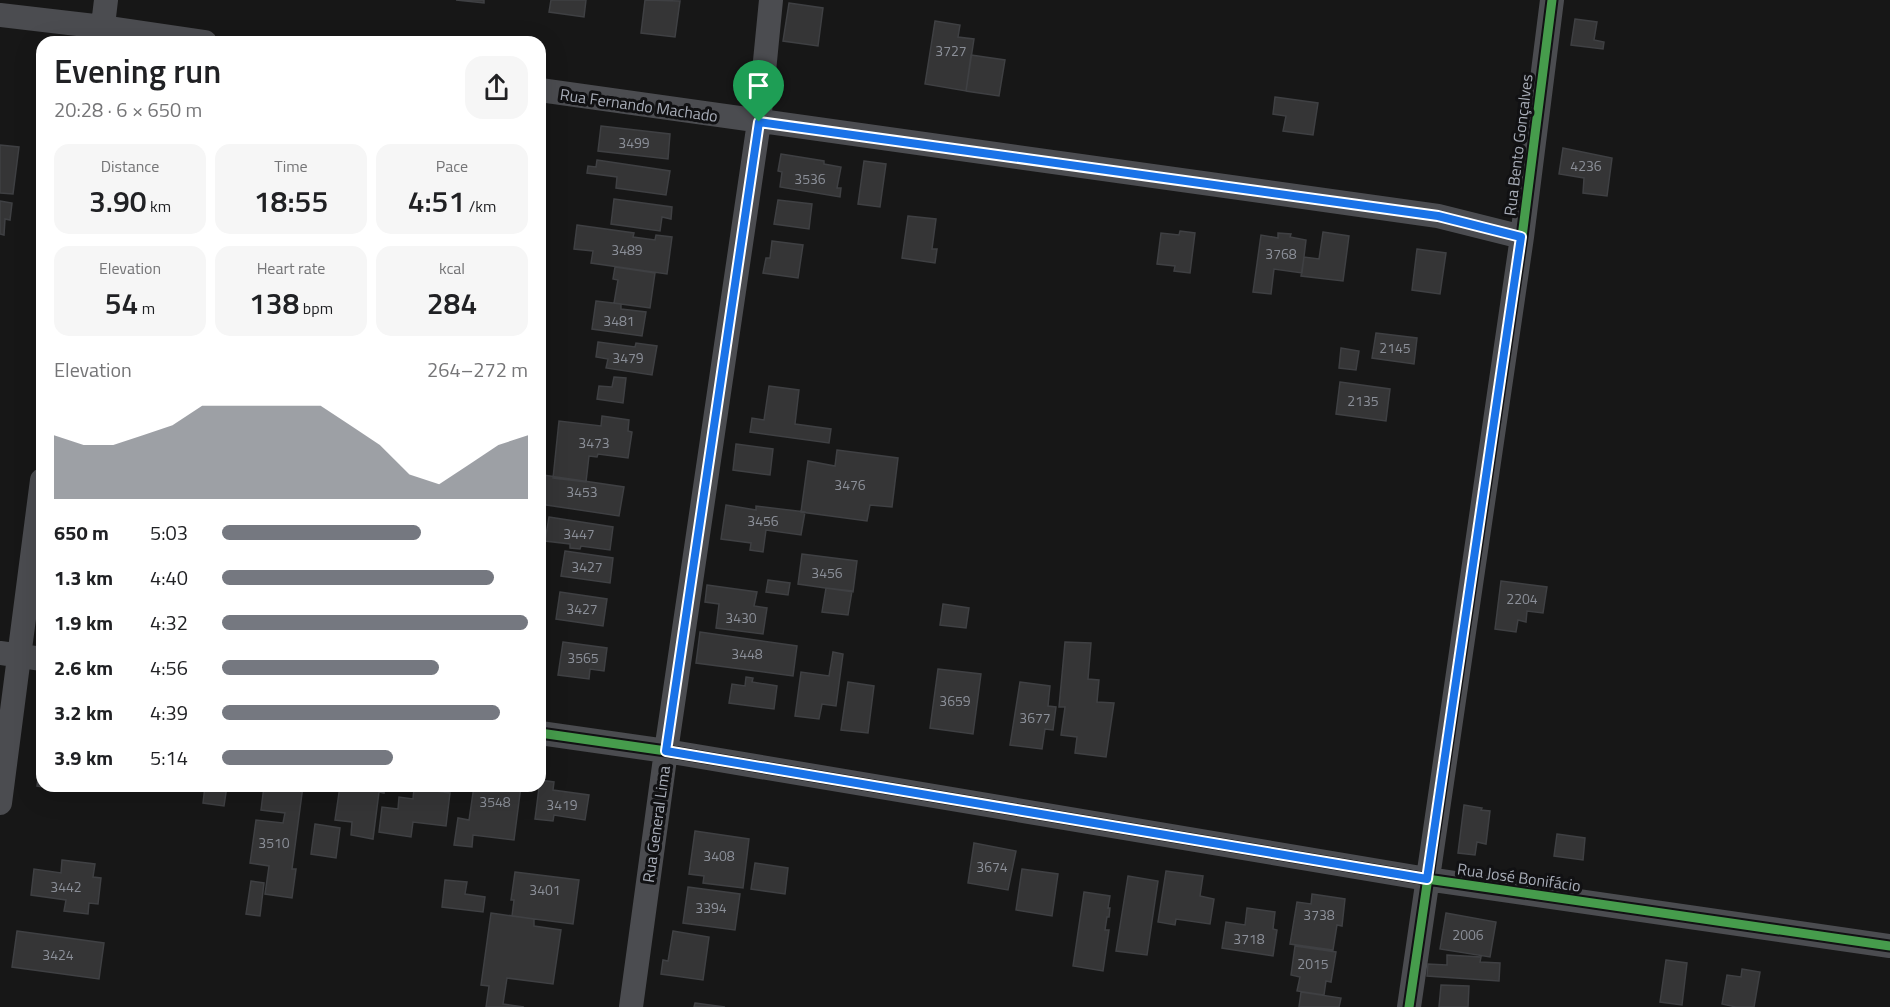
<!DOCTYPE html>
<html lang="en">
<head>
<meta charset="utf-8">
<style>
	body { margin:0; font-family:"Titillium Web",sans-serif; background:#f6f6f6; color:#202124; height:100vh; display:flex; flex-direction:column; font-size:22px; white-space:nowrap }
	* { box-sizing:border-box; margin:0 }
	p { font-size:20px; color:#757577 }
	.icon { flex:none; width:33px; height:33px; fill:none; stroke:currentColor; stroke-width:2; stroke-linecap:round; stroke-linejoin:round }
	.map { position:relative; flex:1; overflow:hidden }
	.side { position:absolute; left:36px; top:36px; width:510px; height:756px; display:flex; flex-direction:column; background:#fff; border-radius:18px; box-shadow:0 6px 24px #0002 }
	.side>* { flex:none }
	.pin { position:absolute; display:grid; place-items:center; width:51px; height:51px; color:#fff; margin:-62px -26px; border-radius:50% 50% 50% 0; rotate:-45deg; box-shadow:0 0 6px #0007 }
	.pin .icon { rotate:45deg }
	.round { display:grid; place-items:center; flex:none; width:63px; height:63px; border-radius:18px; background:#f6f6f6 }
	.summary { display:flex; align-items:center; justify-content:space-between; height:102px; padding:0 18px }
	h1 { font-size:33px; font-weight:600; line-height:45px }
	.figures { display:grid; grid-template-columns:repeat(3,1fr); gap:9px; height:102px; padding:6px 18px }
	.figures div { display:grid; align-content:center; border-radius:15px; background:#f6f6f6; text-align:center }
	.figures b { font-size:30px; font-weight:600 }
	.figures small { font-size:16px; font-weight:400 }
	.figures p { font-size:16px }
	.chart { height:168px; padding:12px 18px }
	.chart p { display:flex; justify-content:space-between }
	.chart svg { width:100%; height:108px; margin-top:6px; fill:#757880; opacity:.7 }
	ul { padding:0 18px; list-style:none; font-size:20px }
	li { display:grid; grid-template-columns:96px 72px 1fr; align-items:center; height:45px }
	li i { height:15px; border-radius:8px; background:#757880 }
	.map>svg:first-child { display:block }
	.building { fill:#353536; stroke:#3f4043; stroke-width:1.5 }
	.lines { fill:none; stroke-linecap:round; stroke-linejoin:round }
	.street { stroke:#4b4c50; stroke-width:24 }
	.cycleway-casing { stroke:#111113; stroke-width:13 }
	.cycleway { stroke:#469c4c; stroke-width:9 }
	.route-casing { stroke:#fff; stroke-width:12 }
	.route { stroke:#1a73e8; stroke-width:8 }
	.labels { text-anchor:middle; stroke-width:6; stroke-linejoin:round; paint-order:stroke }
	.number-label { font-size:14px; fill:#8b8f98 }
	.street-label { font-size:16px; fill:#a8adb8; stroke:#111113 }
</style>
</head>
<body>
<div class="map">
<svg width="1890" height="1007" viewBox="0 0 1890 1007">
	<rect width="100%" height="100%" fill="#171717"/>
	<!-- building -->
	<path class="building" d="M 456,0 L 484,0 L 484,3 Z
		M 551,0 L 586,0 L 584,17 L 549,12 Z
		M 645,0 L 680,1 L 675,37 L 641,33 Z
		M 789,3 L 823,8 L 818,46 L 783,41 Z
		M 1575,19 L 1597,22 L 1594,40 L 1604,42 L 1603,49 L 1571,45 Z
		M 935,21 L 960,25 L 958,37 L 974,39 L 966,91 L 925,84 Z
		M 971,55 L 1005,60 L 999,96 L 966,91 Z
		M 1275,97 L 1318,103 L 1313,135 L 1283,131 L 1286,116 L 1273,114 Z
		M 601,126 L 670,134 L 668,159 L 598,151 Z
		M 0,145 L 19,147 L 13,194 L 0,193 Z
		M 1563,148 L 1612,158 L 1607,196 L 1583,193 L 1584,178 L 1559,174 Z
		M 781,154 L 824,161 L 824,164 L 841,167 L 837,188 L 841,188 L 840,197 L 780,187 L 782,172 L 778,171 Z
		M 597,160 L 670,171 L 666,195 L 616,188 L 617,177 L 587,173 L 588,166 L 596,167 Z
		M 864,161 L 886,164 L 880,207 L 858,204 Z
		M 614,199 L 672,207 L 671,219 L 662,217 L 660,231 L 611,224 Z
		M 778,200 L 812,204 L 809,229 L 774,224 Z
		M 0,201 L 12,203 L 10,220 L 5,219 L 4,235 L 0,234 Z
		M 908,216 L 936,219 L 932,249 L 937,249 L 935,263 L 902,258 Z
		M 577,225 L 634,233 L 633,237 L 655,240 L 656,235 L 672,237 L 667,274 L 591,263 L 593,251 L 574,249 Z
		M 1180,231 L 1195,233 L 1190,273 L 1174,271 L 1175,266 L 1157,264 L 1161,233 L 1179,235 Z
		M 1323,232 L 1349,236 L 1343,281 L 1301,276 L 1304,257 L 1319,259 Z
		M 1278,233 L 1291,234 L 1290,237 L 1306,240 L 1302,273 L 1274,269 L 1271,294 L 1253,292 L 1261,235 L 1278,238 Z
		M 772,241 L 803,245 L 798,278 L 763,273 L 766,258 L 770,258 Z
		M 1417,249 L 1446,253 L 1440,294 L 1412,290 Z
		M 615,267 L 655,273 L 650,308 L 614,303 L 618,280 L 613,279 Z
		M 596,301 L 621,304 L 621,309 L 646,312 L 642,336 L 592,329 Z
		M 1376,333 L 1417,338 L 1414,364 L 1372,358 Z
		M 598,342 L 635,347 L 636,343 L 657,346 L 652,375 L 606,368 L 608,359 L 596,357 Z
		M 1341,348 L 1359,351 L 1356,370 L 1339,368 Z
		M 614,377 L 626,378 L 623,403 L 597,399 L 599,386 L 612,387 Z
		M 1340,382 L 1390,389 L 1386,421 L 1336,414 Z
		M 769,386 L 799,390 L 795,424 L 831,429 L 829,443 L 750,432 L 752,418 L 764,420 Z
		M 602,416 L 629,420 L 628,431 L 632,432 L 628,458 L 598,454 L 597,457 L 589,456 L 586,482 L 553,478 L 559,421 L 601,426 Z
		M 736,444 L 773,449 L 770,475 L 733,470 Z
		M 837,450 L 898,458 L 892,507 L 870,505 L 867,521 L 801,512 L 808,461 L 835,466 Z
		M 543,475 L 624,487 L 619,516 L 540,504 Z
		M 726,505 L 756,510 L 756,506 L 805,512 L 801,535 L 766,530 L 763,552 L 750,550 L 751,543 L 721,539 Z
		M 549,517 L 613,527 L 610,550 L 581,546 L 580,549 L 570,548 L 570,544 L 545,541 Z
		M 565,551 L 613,558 L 610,583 L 561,576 Z
		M 802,554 L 857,561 L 853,592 L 798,584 Z
		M 768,580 L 790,583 L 788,595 L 766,592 Z
		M 1501,581 L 1547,587 L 1543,613 L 1527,611 L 1526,622 L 1518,620 L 1516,632 L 1495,629 Z
		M 707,585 L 757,592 L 754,606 L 767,608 L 763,634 L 716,628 L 719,604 L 705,602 Z
		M 826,588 L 852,591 L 848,615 L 822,612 Z
		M 560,592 L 607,599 L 603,626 L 556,619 Z
		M 943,604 L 969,608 L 966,628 L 940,625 Z
		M 700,632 L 797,646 L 793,676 L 696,663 Z
		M 563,642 L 607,648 L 604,671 L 590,669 L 589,679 L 558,675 Z
		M 1065,642 L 1091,643 L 1088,679 L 1099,680 L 1097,702 L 1114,703 L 1106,757 L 1075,753 L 1077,737 L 1061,735 L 1065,707 L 1059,707 Z
		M 833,652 L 843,654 L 836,706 L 822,704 L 819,719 L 795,716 L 801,672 L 829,676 Z
		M 938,669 L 981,674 L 973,734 L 930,728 Z
		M 746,677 L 753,678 L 752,682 L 777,686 L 774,709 L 729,703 L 732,684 L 745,686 Z
		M 848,682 L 874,686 L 868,733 L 841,730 Z
		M 1020,682 L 1050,686 L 1048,706 L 1056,707 L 1053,730 L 1045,729 L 1042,749 L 1010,745 Z
		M 42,747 L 42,786 L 67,786 L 66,790 L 37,786 Z
		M 540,780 L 554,782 L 553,790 L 589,795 L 585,820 L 554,815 L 553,821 L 535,819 Z
		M 205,786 L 227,786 L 224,806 L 203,803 Z
		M 264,786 L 303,786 L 292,869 L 296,869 L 292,898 L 265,894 L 269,866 L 250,863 L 256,820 L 283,823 L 285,813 L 261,810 Z
		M 340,786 L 385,786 L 384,793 L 379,792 L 373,839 L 351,835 L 352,822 L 335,820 Z
		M 474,786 L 521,786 L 514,840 L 473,835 L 472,847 L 454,845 L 458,818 L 469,820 Z
		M 414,788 L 450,793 L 446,826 L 413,822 L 411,837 L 379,832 L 382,807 L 398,809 L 399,797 L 413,799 Z
		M 1464,805 L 1482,808 L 1481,810 L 1490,811 L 1486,844 L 1477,842 L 1475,855 L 1458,853 Z
		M 315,824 L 340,828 L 336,858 L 311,854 Z
		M 695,831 L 749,839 L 743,888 L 703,883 L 704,876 L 689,874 Z
		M 1557,834 L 1585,838 L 1583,860 L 1554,856 Z
		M 974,843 L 1016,851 L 1008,890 L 968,883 Z
		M 62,860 L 95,864 L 93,877 L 101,878 L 98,904 L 89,903 L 88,914 L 64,911 L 66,900 L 31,895 L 34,869 L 61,873 Z
		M 755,863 L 788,868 L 785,894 L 751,889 Z
		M 1022,869 L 1058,874 L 1052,916 L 1016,910 Z
		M 1166,871 L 1203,876 L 1200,896 L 1214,899 L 1210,924 L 1176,919 L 1175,925 L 1158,922 Z
		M 515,872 L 579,880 L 573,924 L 512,916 L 514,900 L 511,900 Z
		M 1128,876 L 1158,881 L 1147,955 L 1116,951 Z
		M 445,880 L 467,882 L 465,894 L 485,897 L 483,912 L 442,907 Z
		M 251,881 L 264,883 L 260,916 L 246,914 Z
		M 688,887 L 740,894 L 735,930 L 683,923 Z
		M 1084,892 L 1110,896 L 1108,908 L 1110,908 L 1109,917 L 1107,917 L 1105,930 L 1109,930 L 1103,971 L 1073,966 Z
		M 1312,894 L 1345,899 L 1342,926 L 1337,925 L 1333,950 L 1290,944 L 1297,902 L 1311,904 Z
		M 1247,908 L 1275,912 L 1273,929 L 1277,930 L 1273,956 L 1222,948 L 1226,922 L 1245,925 Z
		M 491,913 L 534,919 L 534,926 L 561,930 L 553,984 L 507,978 L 503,1004 L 524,1007 L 486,1007 L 489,986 L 481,985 Z
		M 1446,913 L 1496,922 L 1490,957 L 1440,949 Z
		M 17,931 L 104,943 L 99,979 L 12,967 Z
		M 673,931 L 709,937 L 703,980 L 661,974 L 663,960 L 668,961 Z
		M 1295,946 L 1336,952 L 1331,982 L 1326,981 L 1324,995 L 1297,991 L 1300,977 L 1291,975 Z
		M 1447,955 L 1481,957 L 1480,962 L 1500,963 L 1499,981 L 1427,976 L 1428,964 L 1447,965 Z
		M 1666,960 L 1687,963 L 1682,1005 L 1660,1002 Z
		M 1742,969 L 1760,972 L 1754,1007 L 1736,1007 L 1722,1004 L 1727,975 L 1741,977 Z
		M 1441,985 L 1469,986 L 1468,1007 L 1439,1007 Z
		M 1301,992 L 1341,998 L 1339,1007 L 1299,1007 Z
		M 695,1003 L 725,1007 L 694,1007 Z"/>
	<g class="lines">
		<!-- street -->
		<path class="street" d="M 0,15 L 103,27 L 205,42
			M 101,42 L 106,0
			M 540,90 L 1438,216 L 1522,237
			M 0,653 L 42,659
			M 540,733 L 666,751 L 1427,879 L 1890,946
			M 0,803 L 42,480
			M 631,1007 L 666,751 L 759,122 L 771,0
			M 1409,1007 L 1522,237 L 1552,0"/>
		<!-- cycleway casing -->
		<g class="cycleway-casing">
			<path id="cycleway" d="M 540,733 L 666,751 L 1427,879 L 1890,946
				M 1409,1007 L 1522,237 L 1552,0"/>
		</g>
		<!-- cycleway -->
		<use href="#cycleway" class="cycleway"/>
	</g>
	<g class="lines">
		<!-- route casing -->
		<g class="route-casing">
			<path id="route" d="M 759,122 L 1438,216 L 1521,237 L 1427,879 L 666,751 Z"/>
		</g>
		<!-- route -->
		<use href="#route" class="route"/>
	</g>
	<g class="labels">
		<!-- number labels -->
		<g class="number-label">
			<text x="951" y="56">3727</text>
			<text x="634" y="148">3499</text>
			<text x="1586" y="171">4236</text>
			<text x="810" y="184">3536</text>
			<text x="627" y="255">3489</text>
			<text x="1281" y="259">3768</text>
			<text x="619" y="326">3481</text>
			<text x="1395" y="353">2145</text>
			<text x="628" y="363">3479</text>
			<text x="1363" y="406">2135</text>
			<text x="594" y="448">3473</text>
			<text x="850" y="490">3476</text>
			<text x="582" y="497">3453</text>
			<text x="763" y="526">3456</text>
			<text x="579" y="539">3447</text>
			<text x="587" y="572">3427</text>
			<text x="827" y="578">3456</text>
			<text x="1522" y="604">2204</text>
			<text x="582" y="614">3427</text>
			<text x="741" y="623">3430</text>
			<text x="747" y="659">3448</text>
			<text x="583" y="663">3565</text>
			<text x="955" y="706">3659</text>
			<text x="1035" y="723">3677</text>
			<text x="495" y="807">3548</text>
			<text x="562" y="810">3419</text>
			<text x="274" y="848">3510</text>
			<text x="719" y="861">3408</text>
			<text x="992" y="872">3674</text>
			<text x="66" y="892">3442</text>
			<text x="545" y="895">3401</text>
			<text x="711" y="913">3394</text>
			<text x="1319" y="920">3738</text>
			<text x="1468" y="940">2006</text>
			<text x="1249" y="944">3718</text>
			<text x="58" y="960">3424</text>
			<text x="1313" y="969">2015</text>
		</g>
		<!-- street labels -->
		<g class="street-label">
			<text transform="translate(639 105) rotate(8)" y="6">Rua Fernando Machado</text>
			<text transform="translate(1518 145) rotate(-83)" y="6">Rua Bento Gonçalves</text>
			<text transform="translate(656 824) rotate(-82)" y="6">Rua General Lima</text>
			<text transform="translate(1519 877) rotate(8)" y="6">Rua José Bonifácio</text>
		</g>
	</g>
</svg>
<div class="pin" style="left:759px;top:122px;background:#1e9e55"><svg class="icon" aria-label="arrive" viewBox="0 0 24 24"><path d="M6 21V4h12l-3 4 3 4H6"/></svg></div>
<section class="side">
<div class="summary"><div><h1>Evening run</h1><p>20:28 · 6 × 650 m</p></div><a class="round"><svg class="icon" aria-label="share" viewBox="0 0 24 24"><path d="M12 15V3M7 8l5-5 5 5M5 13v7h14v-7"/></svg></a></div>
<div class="figures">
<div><p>Distance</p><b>3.90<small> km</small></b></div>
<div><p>Time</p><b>18:55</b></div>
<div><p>Pace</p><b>4:51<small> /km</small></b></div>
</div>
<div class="figures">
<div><p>Elevation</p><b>54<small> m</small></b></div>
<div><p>Heart rate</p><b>138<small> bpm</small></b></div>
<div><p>kcal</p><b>284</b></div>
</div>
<div class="chart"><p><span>Elevation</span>264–272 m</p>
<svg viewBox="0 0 160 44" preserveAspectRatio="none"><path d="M0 44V18L10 22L20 22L30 18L40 14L50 6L60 6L70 6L80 6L90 6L100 14L110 22L120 34L130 38L140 30L150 22L160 18V44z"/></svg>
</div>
<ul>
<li><b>650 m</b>5:03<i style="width:65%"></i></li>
<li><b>1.3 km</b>4:40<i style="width:89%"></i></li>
<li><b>1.9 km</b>4:32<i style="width:100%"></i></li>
<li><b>2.6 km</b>4:56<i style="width:71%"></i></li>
<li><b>3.2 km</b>4:39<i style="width:91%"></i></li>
<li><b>3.9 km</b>5:14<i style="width:56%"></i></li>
</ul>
</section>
</div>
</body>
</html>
